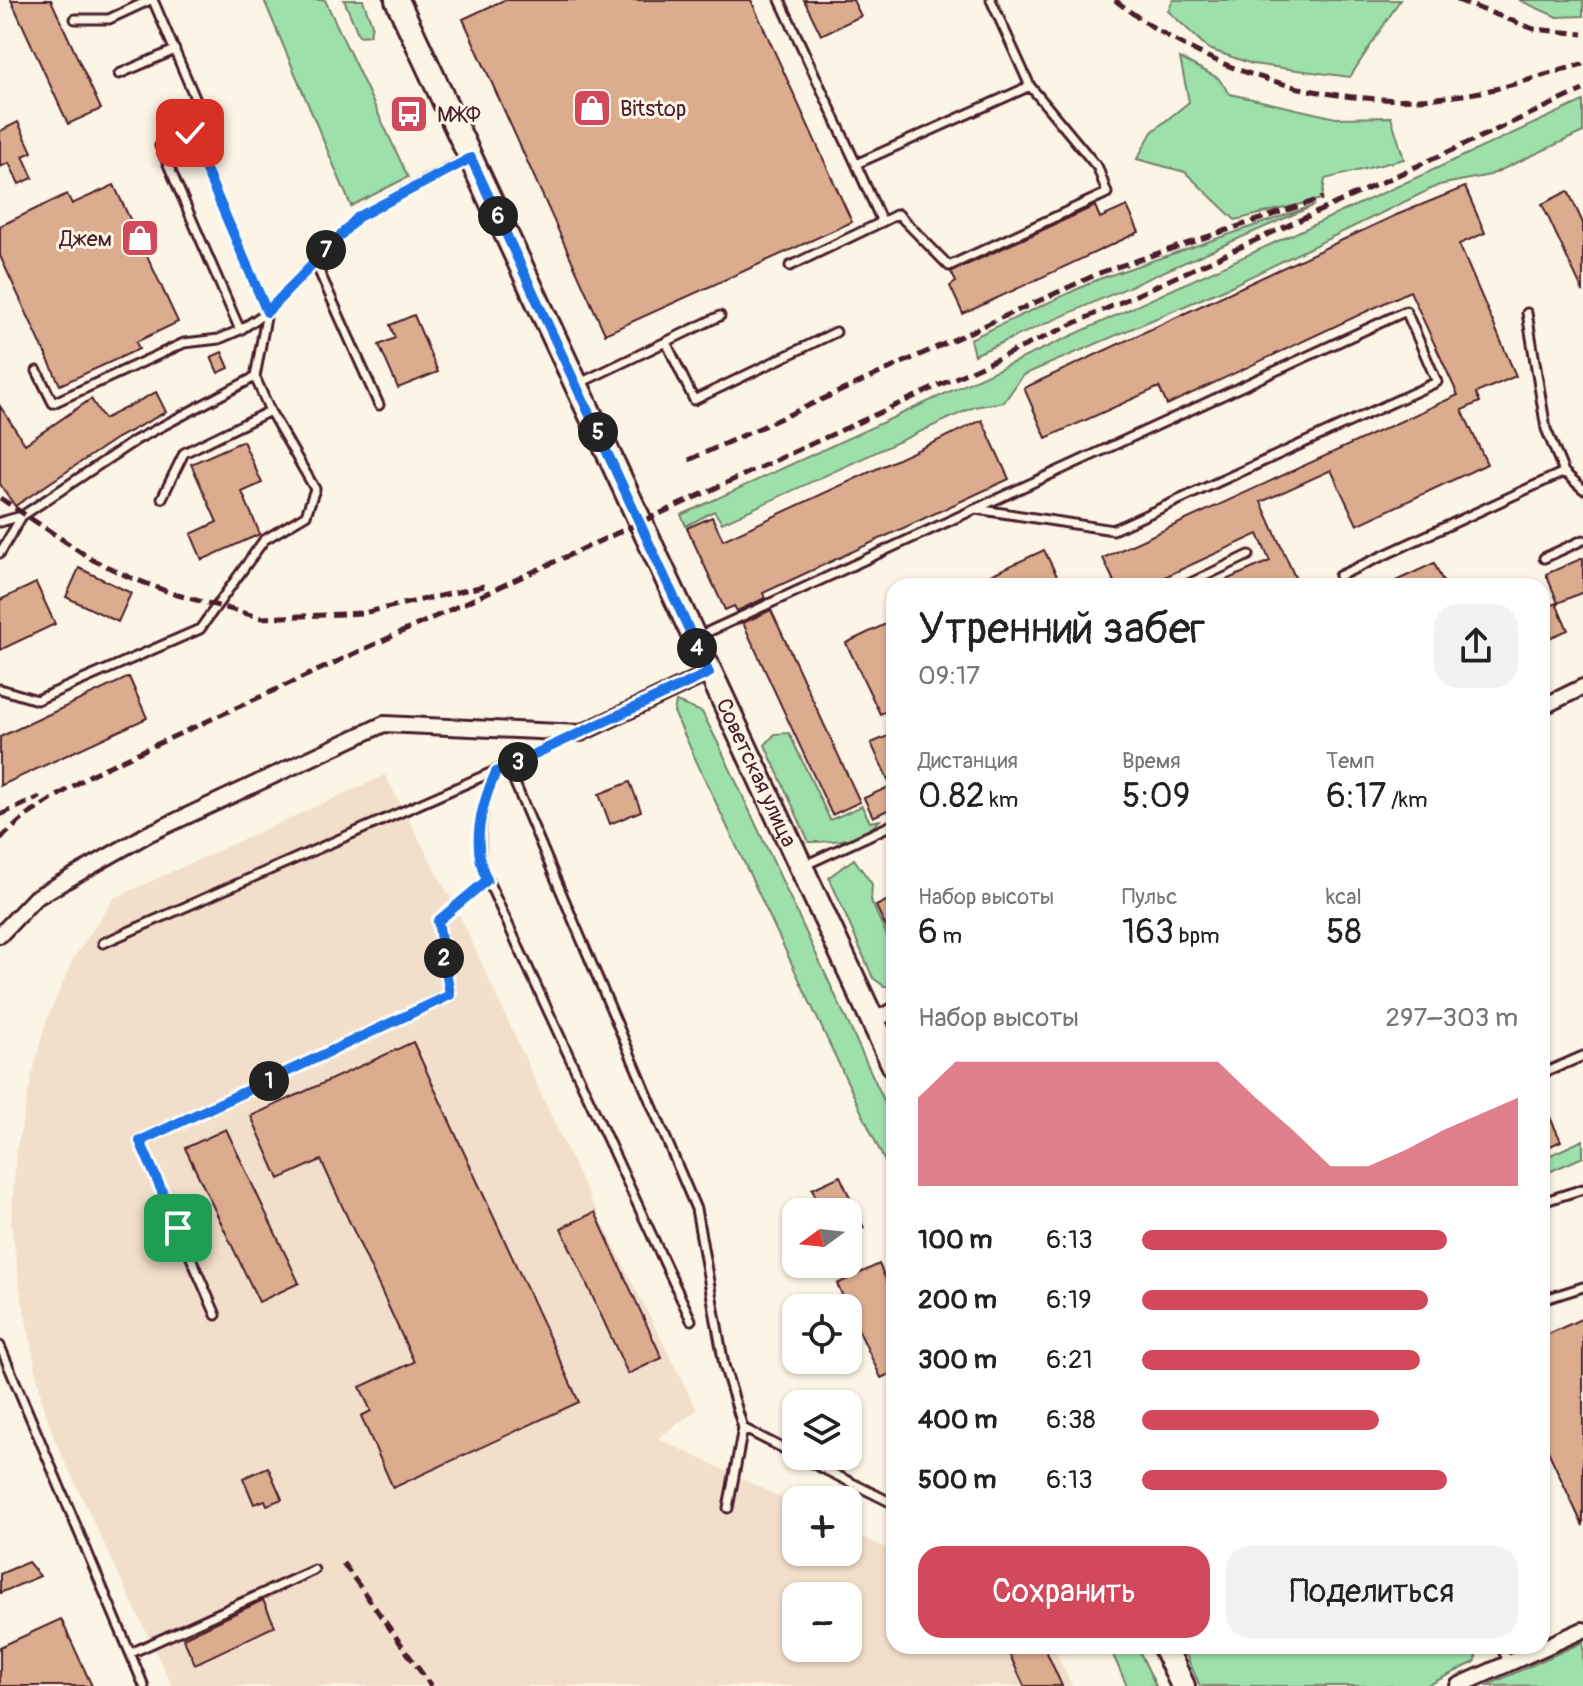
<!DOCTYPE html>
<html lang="ru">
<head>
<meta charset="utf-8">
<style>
	body { margin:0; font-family:Pangolin,sans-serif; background:#f2f2f2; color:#222; height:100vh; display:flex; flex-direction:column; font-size:30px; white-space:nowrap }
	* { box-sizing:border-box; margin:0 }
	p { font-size:26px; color:#767676 }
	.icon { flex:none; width:44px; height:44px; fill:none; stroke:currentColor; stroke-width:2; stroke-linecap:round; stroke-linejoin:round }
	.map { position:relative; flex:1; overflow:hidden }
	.drawer { position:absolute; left:886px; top:578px; width:664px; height:1076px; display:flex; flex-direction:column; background:#fff; border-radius:24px; box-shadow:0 2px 6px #0004 }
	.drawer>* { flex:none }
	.needle { width:52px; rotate:255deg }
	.tools { position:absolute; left:782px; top:1198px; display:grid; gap:16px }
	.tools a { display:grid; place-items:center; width:80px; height:80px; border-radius:16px; background:#fff; box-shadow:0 2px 6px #0004; font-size:40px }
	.pin { position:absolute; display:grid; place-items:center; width:68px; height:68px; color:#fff; margin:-34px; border-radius:16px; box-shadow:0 4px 12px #0006 }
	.km { position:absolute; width:40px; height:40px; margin:-20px; border-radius:50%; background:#222; color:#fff; font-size:22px; line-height:40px; text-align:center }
	.round { display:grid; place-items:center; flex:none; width:84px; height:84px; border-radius:24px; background:#f2f2f2 }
	.overview { display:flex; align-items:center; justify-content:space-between; height:136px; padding:0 32px }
	h1 { font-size:44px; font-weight:600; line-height:60px }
	.metrics { display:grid; grid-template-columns:repeat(3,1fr); gap:12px; height:136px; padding:8px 32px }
	.metrics div { display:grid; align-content:center }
	.metrics b { font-size:34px; font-weight:600 }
	.metrics small { font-size:22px; font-weight:400 }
	.metrics p { font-size:22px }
	.chart { height:224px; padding:16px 32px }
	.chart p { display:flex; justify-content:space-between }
	.chart svg { width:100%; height:144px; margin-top:8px; fill:#d1495b; opacity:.7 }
	.button { display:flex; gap:16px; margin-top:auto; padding:16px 32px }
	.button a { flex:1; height:92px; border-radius:24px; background:#d1495b; color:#fff; font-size:32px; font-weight:600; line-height:92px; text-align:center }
	.button a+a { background:#f2f2f2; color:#222 }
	ul { padding:0 32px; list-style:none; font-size:26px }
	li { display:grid; grid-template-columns:128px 96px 1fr; align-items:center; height:60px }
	li i { height:20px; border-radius:10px; background:#d1495b }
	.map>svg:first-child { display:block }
	.built { fill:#f2dfcb; fill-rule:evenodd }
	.green { fill:#9de0ab; stroke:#74806b; stroke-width:2 }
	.building { fill:#dcac8e; stroke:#4a1f2b; stroke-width:2 }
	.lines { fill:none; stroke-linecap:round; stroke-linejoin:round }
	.lane-casing { stroke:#4a1f2b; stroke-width:13 }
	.street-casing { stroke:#4a1f2b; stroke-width:20 }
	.primary-casing { stroke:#4a1f2b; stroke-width:28 }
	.lane { stroke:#fcf5e5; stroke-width:7 }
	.street { stroke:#fcf5e5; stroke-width:14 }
	.primary { stroke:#fcf5e5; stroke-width:22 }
	.rail { stroke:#4a1f2b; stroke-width:5; stroke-dasharray:12 6; stroke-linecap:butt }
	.route-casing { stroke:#fff; stroke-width:16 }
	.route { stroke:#1a73e8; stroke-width:10 }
	.labels { text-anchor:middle; stroke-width:6; stroke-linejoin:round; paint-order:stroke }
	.poi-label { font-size:22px; fill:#4a1f2b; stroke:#fcf5e5; text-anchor:start }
	.street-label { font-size:22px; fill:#4a1f2b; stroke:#fcf5e5 }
</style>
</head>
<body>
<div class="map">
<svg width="1583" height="1686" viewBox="0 0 1583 1686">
	<rect width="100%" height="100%" fill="#fcf5e5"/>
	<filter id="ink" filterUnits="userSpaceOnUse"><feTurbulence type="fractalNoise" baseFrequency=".0125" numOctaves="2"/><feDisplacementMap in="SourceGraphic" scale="16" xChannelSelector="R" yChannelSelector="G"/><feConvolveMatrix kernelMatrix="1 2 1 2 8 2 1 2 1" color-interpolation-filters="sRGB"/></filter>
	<g filter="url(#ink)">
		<!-- built -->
		<path class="built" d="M 385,775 L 462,920 L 578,1174 L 697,1410 L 658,1438 L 796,1505 L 796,1552 L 848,1552 L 848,1530 L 894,1552 L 894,1646 L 1053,1646 L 1072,1686 L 172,1686 L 56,1443 L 43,1406 L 20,1289 L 11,1222 L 16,1152 L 32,1076 L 45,1024 L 73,959 L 114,898 ZM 796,1596 L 848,1596 L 848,1648 L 796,1648 Z"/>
		<!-- green -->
		<path class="green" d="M 264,0 L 325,0 L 408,177 L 351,206 Z
			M 344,0 L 363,0 L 372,25 L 370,35 L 359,36 Z
			M 1173,0 L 1400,0 L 1350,77 L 1252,64 L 1209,49 L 1168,11 Z
			M 1519,0 L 1583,0 L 1583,16 L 1557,17 Z
			M 1180,58 L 1218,78 L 1230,94 L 1336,118 L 1391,117 L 1404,159 L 1325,179 L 1322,199 L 1235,220 L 1185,172 L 1137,159 L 1152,132 L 1189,102 Z
			M 1583,101 L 1583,132 L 1490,175 L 1439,185 L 1229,287 L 1023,375 L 1004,402 L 974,407 L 722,523 L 714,511 L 686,526 L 681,515 Z
			M 1315,205 L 974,355 L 970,339 L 1099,279 Z
			M 676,702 L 702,712 L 719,745 L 894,1122 L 894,1181 L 694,756 L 674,712 Z
			M 789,733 L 830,820 L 862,806 L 870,822 L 880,820 C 862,841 835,842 809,842 L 765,745 L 775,734 Z
			M 854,859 L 872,884 L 871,901 L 894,951 L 894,986 L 884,986 L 873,978 L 829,877 Z
			M 1583,1140 L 1583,1157 L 1542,1175 L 1542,1159 Z
			M 1583,1642 L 1583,1685 L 1486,1686 Z
			M 1109,1646 L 1137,1646 L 1156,1686 L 1127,1686 Z
			M 1182,1646 L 1478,1646 L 1475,1662 L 1426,1686 L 1200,1686 Z"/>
		<!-- building -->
		<path class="building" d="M 11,0 L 51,0 L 101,109 L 68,124 Z
			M 504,0 L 751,0 L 852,222 L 605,334 L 463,19 Z
			M 804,0 L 853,0 L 861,16 L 821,35 Z
			M 18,122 L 32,152 L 23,156 L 33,178 L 19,184 L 9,163 L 0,167 L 0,131 Z
			M 114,185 L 178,322 L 136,342 L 139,349 L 60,385 L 0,256 L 0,226 L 67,194 L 72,204 Z
			M 1465,187 L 1485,233 L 1459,244 L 1516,376 L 1476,393 L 1480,402 L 1462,410 L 1487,464 L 1357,525 L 1331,470 L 1261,502 L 1299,586 L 1212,586 L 1270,561 L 1258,534 L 1145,586 L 1116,586 L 1103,558 L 1458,395 L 1410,291 L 1167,405 L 1159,387 L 1046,438 L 1024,388 L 1394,216 Z
			M 1568,191 L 1583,223 L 1583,292 L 1542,204 Z
			M 1095,206 L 1100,218 L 1127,206 L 1139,232 L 963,314 L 950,286 L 956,282 L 951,272 Z
			M 414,315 L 438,372 L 398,388 L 379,345 L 395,338 L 390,325 Z
			M 222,352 L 229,368 L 218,373 L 211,357 Z
			M 156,392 L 166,412 L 117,438 L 15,506 L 0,484 L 0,406 L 25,444 L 91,399 L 104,419 Z
			M 982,420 L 1009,479 L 763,593 L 765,598 L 737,611 L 734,606 L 725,610 L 687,528 L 712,517 L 723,540 Z
			M 243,441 L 262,483 L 242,492 L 260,534 L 202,560 L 191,534 L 217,522 L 191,464 Z
			M 1044,550 L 1059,580 L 1045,586 L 967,586 Z
			M 1583,558 L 1583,592 L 1558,603 L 1546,574 Z
			M 1434,563 L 1445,586 L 1385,586 Z
			M 79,568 L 131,593 L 118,622 L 66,597 Z
			M 36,583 L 55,624 L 0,650 L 0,600 Z
			M 1556,603 L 1568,630 L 1542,641 L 1542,610 Z
			M 771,610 L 860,802 L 832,815 L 743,623 Z
			M 894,620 L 894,708 L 880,714 L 846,643 Z
			M 129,677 L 147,718 L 0,786 L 0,737 Z
			M 888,736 L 894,749 L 894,807 L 873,817 L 864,798 L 891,786 L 871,743 Z
			M 630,782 L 641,811 L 610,824 L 599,794 Z
			M 894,897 L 894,944 L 876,906 Z
			M 413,1042 L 579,1402 L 393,1488 L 361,1416 L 371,1411 L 360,1387 L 414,1362 L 321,1160 L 279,1179 L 251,1116 Z
			M 1542,1100 L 1561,1141 L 1542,1150 Z
			M 226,1129 L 299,1283 L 259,1302 L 185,1148 Z
			M 840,1176 L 864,1228 L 848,1235 L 848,1212 L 823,1212 L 812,1189 Z
			M 595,1212 L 662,1358 L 628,1374 L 561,1228 Z
			M 879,1264 L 894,1297 L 894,1372 L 881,1378 L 837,1284 Z
			M 1583,1318 L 1583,1526 L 1542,1438 L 1542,1337 Z
			M 268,1467 L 282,1499 L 267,1505 L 265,1500 L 254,1504 L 243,1478 Z
			M 28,1562 L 40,1576 L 0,1593 L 0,1574 Z
			M 263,1600 L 275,1626 L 195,1664 L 183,1638 Z
			M 61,1619 L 92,1686 L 0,1686 L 0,1647 Z
			M 1018,1646 L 1044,1646 L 1062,1686 L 1024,1686 L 1008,1651 Z"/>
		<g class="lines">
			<!-- lane casing -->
			<g class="lane-casing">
				<path id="lane" d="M 153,0 L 207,126 L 190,133
					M 780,0 L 856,164 L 1030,86
					M 75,19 L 109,19 L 150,0
					M 119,74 L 175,50
					M 882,222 L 898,214 L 949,266 L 1107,193 L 1098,168 L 1030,86 L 991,0
					M 315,262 L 379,405
					M 790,266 L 882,222 L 856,164
					M 1527,313 L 1546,429 L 1564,472
					M 666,342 L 694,400 L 836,332
					M 37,371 L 53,403 L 184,343 L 219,339 L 240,330 L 267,312 L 358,217 L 467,159
					M 578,384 L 720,316
					M 162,498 L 184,453 L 270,411
					M 0,522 L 22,516 L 136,440 L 255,377
					M 0,553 L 22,516
					M 1544,558 L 1583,540
					M 1339,576 L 1564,472 L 1583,489
					M 1184,586 L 1249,555
					M 699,636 L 1406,311 L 1437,382 L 1113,530 L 976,509
					M 0,689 L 37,700 L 200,629 L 264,540 L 306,515 L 315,489 L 270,411 L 255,377 L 267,312 L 190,133 L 160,146 L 240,330
					M 508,767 L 696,1209 L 724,1365 L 743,1428 L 728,1508
					M 496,772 C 481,803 477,835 482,868 L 691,1320
					M 803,866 L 894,824
					M 103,943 L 572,737
					M 1542,1063 L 1546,1072 L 1583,1056
					M 1542,1202 L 1583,1189
					M 1542,1300 L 1583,1287
					M 216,1315 L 140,1141 L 450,995 L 438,921 L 487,880
					M 0,1346 L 144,1686
					M 743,1428 L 796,1455
					M 798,1456 L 894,1504
					M 1501,1646 L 1509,1664
					M 131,1653 L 314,1570"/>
			</g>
			<!-- street casing -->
			<g class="street-casing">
				<path id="street" d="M 1542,707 L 1583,687
					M 0,935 L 35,898 L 148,834 L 384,724 L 581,733 L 709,673
					M 873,1020 L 894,1011
					M 1458,1686 L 1583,1630"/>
			</g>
			<!-- primary casing -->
			<g class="primary-casing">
				<g id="primary">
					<path id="s1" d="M 397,0 L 894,1066"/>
					<path d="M 1164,1646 L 1183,1686"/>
				</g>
			</g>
			<!-- lane -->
			<use href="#lane" class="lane"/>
			<!-- street -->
			<use href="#street" class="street"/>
			<!-- primary -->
			<use href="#primary" class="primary"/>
			<!-- rail -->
			<path class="rail" d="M 1115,0 C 1219,83 1364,119 1495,89 C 1524,82 1554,72 1583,64
				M 1457,0 L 1534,29 L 1583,34
				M 689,460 L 1102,272 L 1323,198
				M 0,498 L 93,560 L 129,577 L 174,594 L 262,618 L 363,613 L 484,586
				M 0,815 L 40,797
				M 0,839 L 26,816 L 92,774 L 1583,90
				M 343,1563 L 431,1686"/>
		</g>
	</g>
	<g class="lines" filter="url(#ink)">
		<!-- route casing -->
		<g class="route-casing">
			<path id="route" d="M 178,1228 L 140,1141 L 450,995 L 438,921 L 487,880 C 471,846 481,805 496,772 L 709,673 L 471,158 L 358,217 L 267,312 L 190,133"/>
		</g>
		<!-- route -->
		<use href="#route" class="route"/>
	</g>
	<!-- icons -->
	<defs>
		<g id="shop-square" transform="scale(2)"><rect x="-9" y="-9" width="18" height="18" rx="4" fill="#d1495b" stroke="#fcf5e5"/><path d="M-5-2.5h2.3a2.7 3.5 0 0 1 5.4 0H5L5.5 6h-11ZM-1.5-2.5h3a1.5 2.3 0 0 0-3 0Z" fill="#fff"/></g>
		<g id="bus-square" transform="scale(2)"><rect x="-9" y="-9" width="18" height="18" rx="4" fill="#d1495b" stroke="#fcf5e5"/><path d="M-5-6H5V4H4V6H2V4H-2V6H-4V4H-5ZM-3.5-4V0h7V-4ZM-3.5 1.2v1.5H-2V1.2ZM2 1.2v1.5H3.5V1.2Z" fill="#fff"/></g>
	</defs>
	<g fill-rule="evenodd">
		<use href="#shop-square" x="592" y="108"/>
		<use href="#bus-square" x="409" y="114"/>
		<use href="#shop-square" x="140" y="238"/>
	</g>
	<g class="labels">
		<!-- poi labels -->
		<g class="poi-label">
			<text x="620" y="116">Bitstop</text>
			<text x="437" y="122">МЖФ</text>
			<text x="112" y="246" text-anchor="end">Джем</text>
		</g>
		<!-- street labels -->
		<g class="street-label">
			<text dy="8" stroke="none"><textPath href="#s1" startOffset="852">Советская улица</textPath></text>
		</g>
	</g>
</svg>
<div class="tools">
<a><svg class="needle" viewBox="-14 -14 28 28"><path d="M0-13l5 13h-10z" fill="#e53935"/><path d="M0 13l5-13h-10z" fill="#767676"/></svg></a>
<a><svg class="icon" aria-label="locate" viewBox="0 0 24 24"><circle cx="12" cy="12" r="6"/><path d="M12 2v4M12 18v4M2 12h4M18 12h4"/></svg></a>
<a><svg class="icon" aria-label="layers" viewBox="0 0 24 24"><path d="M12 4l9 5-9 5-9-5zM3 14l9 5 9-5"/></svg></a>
<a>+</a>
<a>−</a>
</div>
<div class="pin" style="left:178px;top:1228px;background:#1e9e55"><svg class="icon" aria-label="arrive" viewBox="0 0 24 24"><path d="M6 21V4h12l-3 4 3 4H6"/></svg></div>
<div class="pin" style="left:190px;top:133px;background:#d93025"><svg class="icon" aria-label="check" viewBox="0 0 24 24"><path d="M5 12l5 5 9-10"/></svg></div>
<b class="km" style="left:269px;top:1081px">1</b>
<b class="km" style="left:444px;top:958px">2</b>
<b class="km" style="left:518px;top:762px">3</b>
<b class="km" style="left:697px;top:648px">4</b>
<b class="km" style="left:598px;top:432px">5</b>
<b class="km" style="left:498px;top:216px">6</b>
<b class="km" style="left:326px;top:250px">7</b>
<section class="drawer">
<div class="overview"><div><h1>Утренний забег</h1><p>09:17</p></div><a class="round"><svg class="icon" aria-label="share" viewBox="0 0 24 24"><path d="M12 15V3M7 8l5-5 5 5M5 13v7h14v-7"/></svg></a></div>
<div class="metrics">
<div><p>Дистанция</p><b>0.82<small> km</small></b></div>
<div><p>Время</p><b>5:09</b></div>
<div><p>Темп</p><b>6:17<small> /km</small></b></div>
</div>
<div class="metrics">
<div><p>Набор высоты</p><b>6<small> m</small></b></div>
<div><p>Пульс</p><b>163<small> bpm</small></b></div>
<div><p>kcal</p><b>58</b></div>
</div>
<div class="chart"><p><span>Набор высоты</span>297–303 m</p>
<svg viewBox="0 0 160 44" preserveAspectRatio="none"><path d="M0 44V17L10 6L20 6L30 6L40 6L50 6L60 6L70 6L80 6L90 17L100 27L110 38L120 38L130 33L140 27L150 22L160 17V44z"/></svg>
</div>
<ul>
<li><b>100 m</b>6:13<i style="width:81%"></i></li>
<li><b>200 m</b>6:19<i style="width:76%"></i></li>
<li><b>300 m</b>6:21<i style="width:74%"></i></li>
<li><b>400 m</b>6:38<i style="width:63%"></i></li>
<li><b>500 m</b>6:13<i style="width:81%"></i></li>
</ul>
<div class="button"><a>Сохранить</a><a>Поделиться</a></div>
</section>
</div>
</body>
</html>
